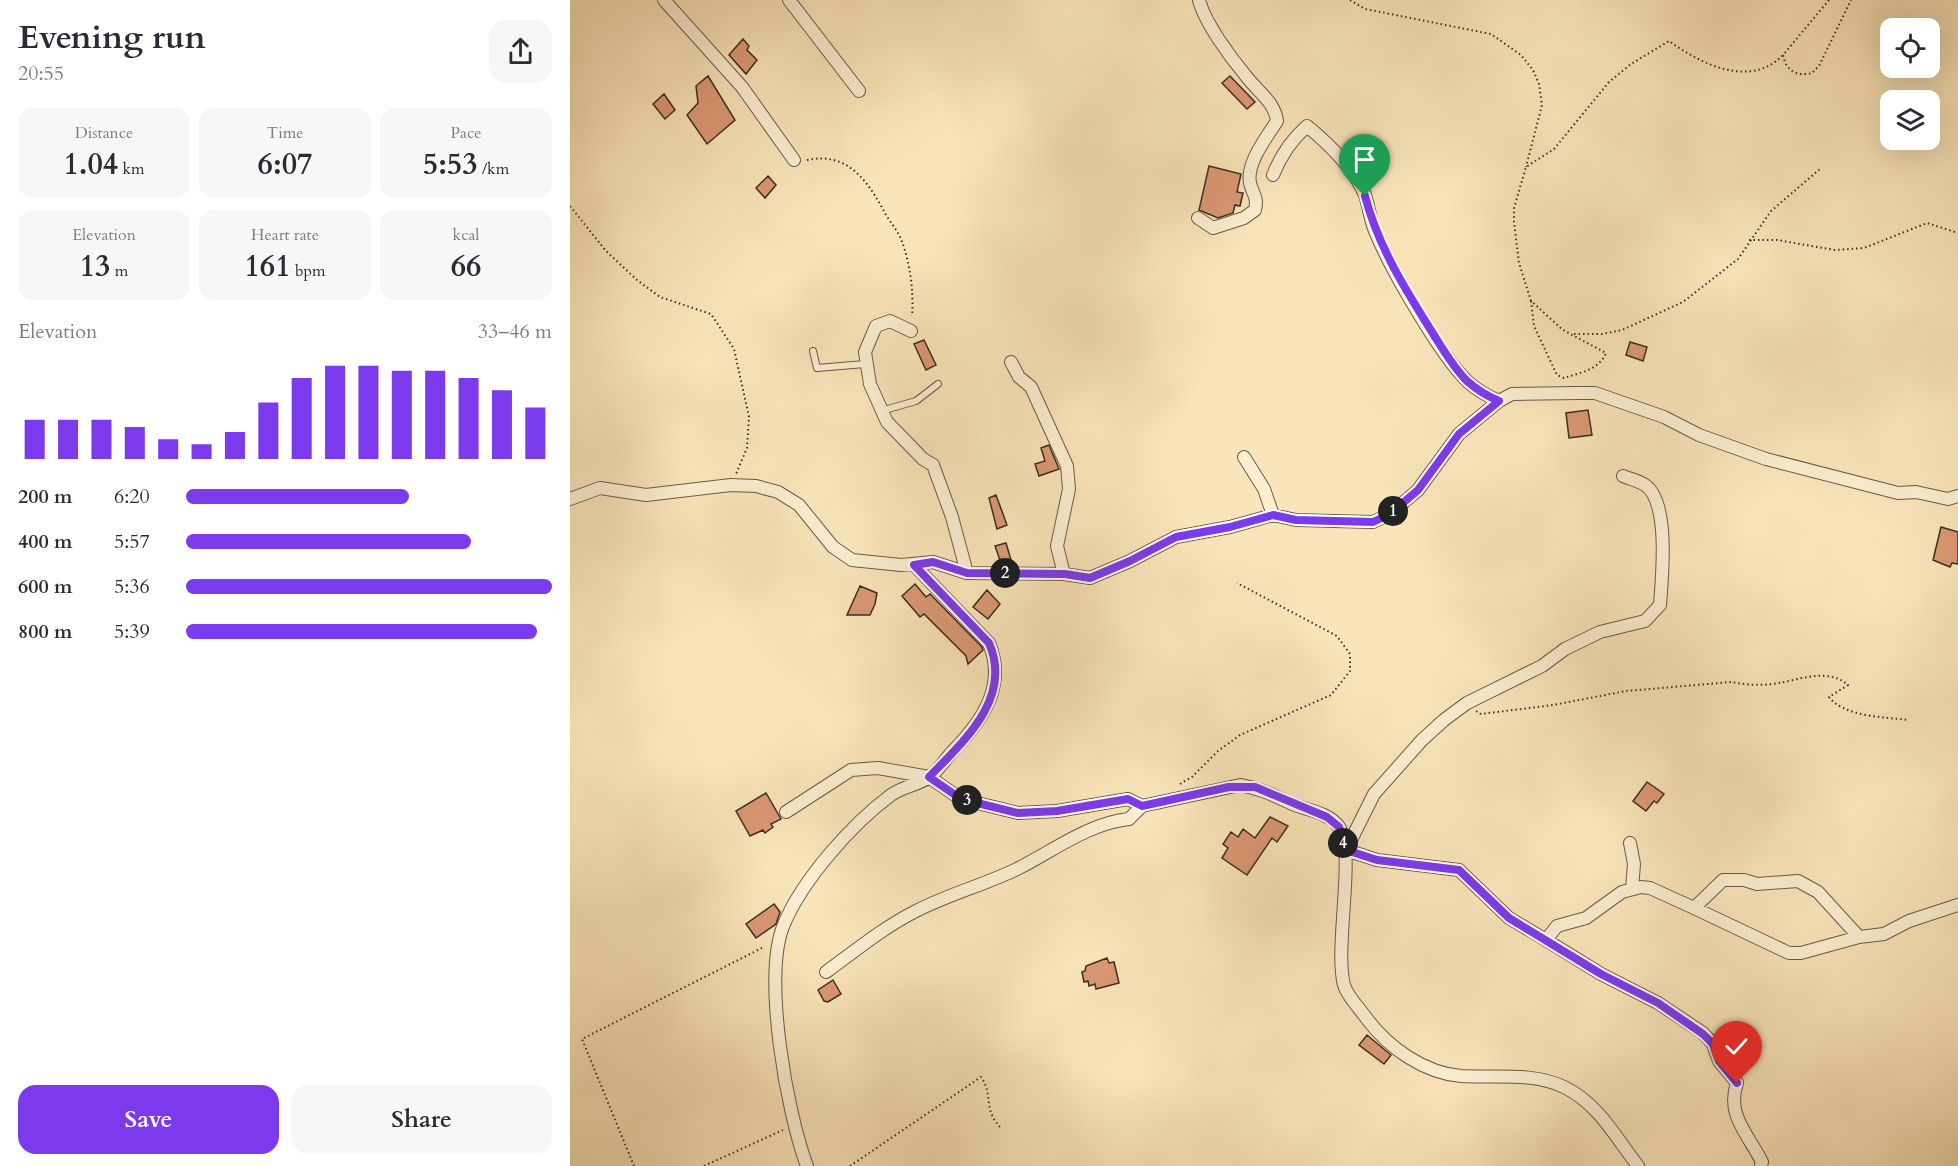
<!DOCTYPE html>
<html lang="en">
<head>
<meta charset="utf-8">
<style>
	body { margin:0; font-family:Cardo,serif; background:#f7f7f7; color:#2b2b33; height:100vh; display:flex; flex-direction:column; font-size:22px; white-space:nowrap }
	* { box-sizing:border-box; margin:0 }
	p { font-size:20px; color:#7c7c81 }
	.icon { flex:none; width:33px; height:33px; fill:none; stroke:currentColor; stroke-width:2; stroke-linecap:round; stroke-linejoin:round }
	.map { position:relative; flex:1; overflow:hidden }
	.side { display:flex; flex-direction:column; background:#fff; width:570px }
	.side>* { flex:none }
	.fabs { position:absolute; left:1310px; top:18px; display:grid; gap:12px }
	.fabs a { display:grid; place-items:center; width:60px; height:60px; border-radius:12px; background:#fff; box-shadow:0 6px 24px #0002; font-size:30px }
	.pin { position:absolute; display:grid; place-items:center; width:51px; height:51px; color:#fff; margin:-62px -26px; border-radius:50% 50% 50% 0; rotate:-45deg; box-shadow:0 0 6px #0007 }
	.pin .icon { rotate:45deg }
	.km { position:absolute; width:30px; height:30px; margin:-15px; border-radius:50%; background:#222; color:#fff; font-size:16px; line-height:30px; text-align:center }
	.round { display:grid; place-items:center; flex:none; width:63px; height:63px; border-radius:18px; background:#f7f7f7 }
	.head { display:flex; align-items:center; justify-content:space-between; height:102px; padding:0 18px }
	h1 { font-size:33px; font-weight:800; line-height:45px }
	.figures { display:grid; grid-template-columns:repeat(3,1fr); gap:9px; height:102px; padding:6px 18px }
	.figures div { display:grid; align-content:center; border-radius:15px; background:#f7f7f7; text-align:center }
	.figures b { font-size:30px; font-weight:800 }
	.figures small { font-size:16px; font-weight:400 }
	.figures p { font-size:16px }
	.chart { height:168px; padding:12px 18px }
	.chart p { display:flex; justify-content:space-between }
	.chart svg { width:100%; height:108px; margin-top:6px; stroke:#7c3aed; stroke-width:6 }
	.cta { display:flex; gap:12px; margin-top:auto; padding:12px 18px }
	.cta a { flex:1; height:69px; border-radius:18px; background:#7c3aed; color:#fff; font-size:24px; font-weight:800; line-height:69px; text-align:center }
	.cta a+a { background:#f7f7f7; color:#2b2b33 }
	ul { padding:0 18px; list-style:none; font-size:20px }
	li { display:grid; grid-template-columns:96px 72px 1fr; align-items:center; height:45px }
	li i { height:15px; border-radius:8px; background:#7c3aed }
	main { display:flex; flex:1; min-height:0 }
	.map>svg:first-child { display:block }
	.building { fill:#db9874; stroke:#3b2d21; stroke-width:1.5 }
	.lines { fill:none; stroke-linecap:round; stroke-linejoin:round }
	.lane-casing { stroke:#6b5b47; stroke-width:8 }
	.street-casing { stroke:#6b5b47; stroke-width:14 }
	.path { stroke:#3b2d21; stroke-width:2; stroke-dasharray:1.5 3; stroke-linecap:butt }
	.lane { stroke:#fceed2; stroke-width:6 }
	.street { stroke:#fceed2; stroke-width:12 }
	.route-casing { stroke:#fff; stroke-width:12 }
	.route { stroke:#7c3aed; stroke-width:8 }
</style>
</head>
<body>
<main>
<section class="side">
<div class="head"><div><h1>Evening run</h1><p>20:55</p></div><a class="round"><svg class="icon" aria-label="share" viewBox="0 0 24 24"><path d="M12 15V3M7 8l5-5 5 5M5 13v7h14v-7"/></svg></a></div>
<div class="figures">
<div><p>Distance</p><b>1.04<small> km</small></b></div>
<div><p>Time</p><b>6:07</b></div>
<div><p>Pace</p><b>5:53<small> /km</small></b></div>
</div>
<div class="figures">
<div><p>Elevation</p><b>13<small> m</small></b></div>
<div><p>Heart rate</p><b>161<small> bpm</small></b></div>
<div><p>kcal</p><b>66</b></div>
</div>
<div class="chart"><p><span>Elevation</span>33–46 m</p>
<svg viewBox="0 0 160 44" preserveAspectRatio="none"><path d="M5 44V28M15 44V28M25 44V28M35 44V31M45 44V36M55 44V38M65 44V33M75 44V21M85 44V11M95 44V6M105 44V6M115 44V8M125 44V8M135 44V11M145 44V16M155 44V23"/></svg>
</div>
<ul>
<li><b>200 m</b>6:20<i style="width:61%"></i></li>
<li><b>400 m</b>5:57<i style="width:78%"></i></li>
<li><b>600 m</b>5:36<i style="width:100%"></i></li>
<li><b>800 m</b>5:39<i style="width:96%"></i></li>
</ul>
<div class="cta"><a>Save</a><a>Share</a></div>
</section>
<div class="map">
<svg width="1388" height="1166" viewBox="0 0 1388 1166">
	<rect width="100%" height="100%" fill="#fae5ba"/>
	<filter id="stains"><feTurbulence type="fractalNoise" baseFrequency=".00333" numOctaves="4"/><feColorMatrix values="0 0 0 0 .2 0 0 0 0 .09 0 0 0 0 .02 0 0 0 .5 -.17"/></filter>
	<radialGradient id="worn" r=".72"><stop offset=".6" stop-color="#630" stop-opacity="0"/><stop offset="1" stop-color="#630" stop-opacity=".3"/></radialGradient>
	<!-- building -->
	<path class="building" d="M 173,39 L 179,46 L 177,50 L 187,60 L 176,74 L 159,55 Z
		M 138,76 L 165,120 L 137,144 L 117,115 L 128,103 L 126,86 Z
		M 660,76 L 685,102 L 677,109 L 652,83 Z
		M 94,94 L 105,110 L 95,119 L 83,104 Z
		M 639,166 L 671,174 L 667,192 L 673,193 L 670,206 L 665,205 L 663,213 L 648,218 L 629,210 Z
		M 198,176 L 206,185 L 195,198 L 186,188 Z
		M 354,340 L 366,365 L 356,370 L 344,344 Z
		M 1060,342 L 1077,347 L 1073,361 L 1056,355 Z
		M 1018,410 L 1022,435 L 999,438 L 996,413 Z
		M 479,445 L 489,469 L 469,476 L 465,464 L 475,461 L 471,448 Z
		M 426,495 L 437,525 L 427,529 L 419,498 Z
		M 1371,527 L 1388,532 L 1388,564 L 1382,563 L 1380,567 L 1363,560 Z
		M 436,543 L 441,560 L 431,563 L 425,546 Z
		M 345,584 L 356,597 L 360,594 L 412,647 L 413,650 L 398,664 L 396,656 L 354,614 L 350,617 L 332,596 Z
		M 290,586 L 307,593 L 305,604 L 300,615 L 277,615 Z
		M 417,590 L 430,604 L 418,619 L 403,607 Z
		M 1077,782 L 1094,794 L 1087,803 L 1084,801 L 1076,811 L 1063,801 Z
		M 196,793 L 211,819 L 201,824 L 203,827 L 195,833 L 193,830 L 180,836 L 166,811 Z
		M 700,817 L 718,826 L 707,842 L 702,838 L 677,875 L 652,858 L 658,848 L 653,844 L 661,832 L 668,837 L 673,829 L 685,838 Z
		M 204,904 L 210,912 L 206,924 L 186,938 L 176,924 Z
		M 537,958 L 539,963 L 544,962 L 549,983 L 526,989 L 525,984 L 519,986 L 518,981 L 514,982 L 512,972 L 515,971 L 516,966 Z
		M 263,980 L 271,994 L 258,1002 L 254,1001 L 248,990 Z
		M 797,1035 L 821,1055 L 814,1064 L 789,1045 Z"/>
	<g class="lines">
		<!-- lane casing -->
		<g class="lane-casing">
			<path id="lane" d="M 243,351 L 247,368 L 295,364
				M 311,411 L 346,401 L 368,384"/>
		</g>
		<!-- street casing -->
		<g class="street-casing">
			<path id="street" d="M 94,0 L 172,87 L 224,160
				M 219,0 L 289,91
				M 703,175 C 711,155 721,140 737,126 C 759,144 784,169 795,195 C 799,207 800,219 805,231 C 820,268 870,355 898,382 C 907,390 917,396 929,401
				M 628,218 L 643,228 L 674,218 L 685,210 C 688,197 683,195 680,183 C 676,163 697,137 707,121 C 705,102 687,91 676,76 C 660,57 635,23 629,0
				M 341,331 L 320,321 L 306,326 L 295,352 L 300,384 L 317,422 L 353,459 L 363,465 L 382,517 L 397,573
				M 441,362 L 449,377 L 461,387 L 497,466 L 499,489 L 487,546 L 494,574
				M 674,457 L 694,489 L 703,515
				M 1053,476 C 1060,479 1069,481 1075,485 C 1100,502 1092,577 1090,605 L 1075,621 L 1030,632 L 995,649 L 972,666 L 897,703 L 874,720 L 852,740 L 804,794 L 776,850 L 807,860 L 889,870 L 939,918 L 976,940 L 987,926 L 1016,918 L 1052,892 L 1071,887 L 1080,888 L 1124,908 L 1219,953 L 1231,953 L 1289,937 L 1314,934 L 1339,921 L 1388,905
				M 0,499 L 30,488 L 76,495 L 161,485 L 186,486 L 208,492 L 229,505 L 263,547 L 282,560 L 331,565 L 363,562 L 397,573 L 494,574 L 520,578 L 560,561 L 606,537 L 660,527 L 703,515 L 726,520 L 803,522 L 820,514 L 848,490 L 889,434 L 929,401 L 942,394 L 1008,393 L 1025,393 L 1094,417 L 1129,435 L 1196,459 L 1328,493 L 1346,492 L 1378,499 L 1388,496
				M 216,812 L 281,770 L 308,768 L 359,777 L 391,799 L 448,813 L 487,811 L 558,799 L 572,806 L 670,785 C 689,788 703,795 720,803 C 735,810 759,812 769,827 C 786,853 764,947 774,985 C 777,996 790,1009 797,1019 C 819,1048 854,1073 891,1076 C 925,1078 963,1072 994,1087 C 1029,1104 1046,1138 1068,1166
				M 1060,843 L 1064,864 L 1062,889
				M 1124,908 L 1153,880 L 1174,880 L 1187,884 L 1228,881 L 1248,892 L 1289,937
				M 976,940 L 1031,974 L 1088,1003 L 1133,1033 L 1143,1044 L 1149,1061 L 1167,1083 C 1156,1115 1178,1134 1192,1162 L 1191,1166
				M 256,972 C 285,951 314,927 346,911 C 379,894 414,885 447,869 C 483,851 519,823 559,819 L 572,806
				M 237,1166 C 217,1113 192,976 214,924 C 233,879 282,824 321,795 C 332,787 347,785 358,778 C 368,772 375,759 383,751 C 412,721 437,686 419,643 L 344,565"/>
		</g>
		<!-- path -->
		<path class="path" d="M 780,0 L 795,9 L 921,34 L 951,55 L 963,70 L 969,84 L 972,105 L 956,167
			M 1259,0 L 1213,55 C 1216,71 1227,77 1242,73 L 1249,66 L 1281,0
			M 237,160 C 279,151 299,183 316,215 C 321,223 327,230 331,239 C 340,262 344,292 342,316
			M 0,206 L 36,251 L 67,280 L 90,297 L 141,314 L 164,349 L 179,417 L 177,448 L 166,474
			M 1179,240 L 1207,240 L 1265,250 L 1294,248 L 1357,223 L 1388,233
			M 961,301 L 964,326 L 987,375 L 994,378 C 1009,373 1029,370 1036,353 L 993,330 L 961,301 L 949,263 L 944,222 L 944,208 L 956,167 L 984,149 L 1039,82 L 1061,64 L 1099,41 C 1131,64 1180,89 1213,55
			M 1004,334 L 1032,334 L 1052,330 L 1113,302 L 1168,259 L 1201,211 L 1250,169
			M 906,711 L 911,714 L 983,705 L 1056,691 L 1161,682 C 1176,685 1193,686 1209,683 C 1231,679 1259,668 1278,685 L 1259,697 C 1274,717 1315,717 1338,720
			M 610,784 L 622,777 L 648,751 L 670,735 L 761,695 L 780,671 L 780,654 L 767,636 L 667,583
			M 64,1166 L 12,1039 L 194,947
			M 134,1166 L 213,1130
			M 280,1166 L 411,1077 C 424,1095 412,1110 432,1129"/>
		<!-- lane -->
		<use href="#lane" class="lane"/>
		<!-- street -->
		<use href="#street" class="street"/>
	</g>
	<g class="lines">
		<!-- route casing -->
		<g class="route-casing">
			<path id="route" d="M 795,196 C 808,246 835,289 862,332 C 873,349 883,367 897,381 C 907,390 917,396 929,401 L 889,434 L 848,490 L 820,514 L 803,522 L 726,520 L 703,515 L 660,527 L 606,537 L 560,561 L 520,578 L 495,574 L 397,573 L 363,562 L 344,565 L 419,643 C 443,698 394,741 359,777 L 391,799 L 448,813 L 487,811 L 558,799 L 572,806 L 659,787 L 685,787 L 757,817 L 769,827 L 776,850 L 807,860 L 889,870 L 939,918 L 1031,974 L 1088,1003 L 1133,1034 L 1143,1044 L 1149,1061 L 1167,1083"/>
		</g>
		<!-- route -->
		<use href="#route" class="route"/>
	</g>
	<rect width="100%" height="100%" filter="url(#stains)"/>
	<rect width="100%" height="100%" fill="url(#worn)"/>
</svg>
<div class="fabs">
<a><svg class="icon" aria-label="locate" viewBox="0 0 24 24"><circle cx="12" cy="12" r="6"/><path d="M12 2v4M12 18v4M2 12h4M18 12h4"/></svg></a>
<a><svg class="icon" aria-label="layers" viewBox="0 0 24 24"><path d="M12 4l9 5-9 5-9-5zM3 14l9 5 9-5"/></svg></a>
</div>
<div class="pin" style="left:795px;top:196px;background:#1e9e55"><svg class="icon" aria-label="arrive" viewBox="0 0 24 24"><path d="M6 21V4h12l-3 4 3 4H6"/></svg></div>
<div class="pin" style="left:1167px;top:1083px;background:#d93025"><svg class="icon" aria-label="check" viewBox="0 0 24 24"><path d="M5 12l5 5 9-10"/></svg></div>
<b class="km" style="left:823px;top:511px">1</b>
<b class="km" style="left:435px;top:573px">2</b>
<b class="km" style="left:397px;top:800px">3</b>
<b class="km" style="left:773px;top:843px">4</b>
</div>
</main>
</body>
</html>
